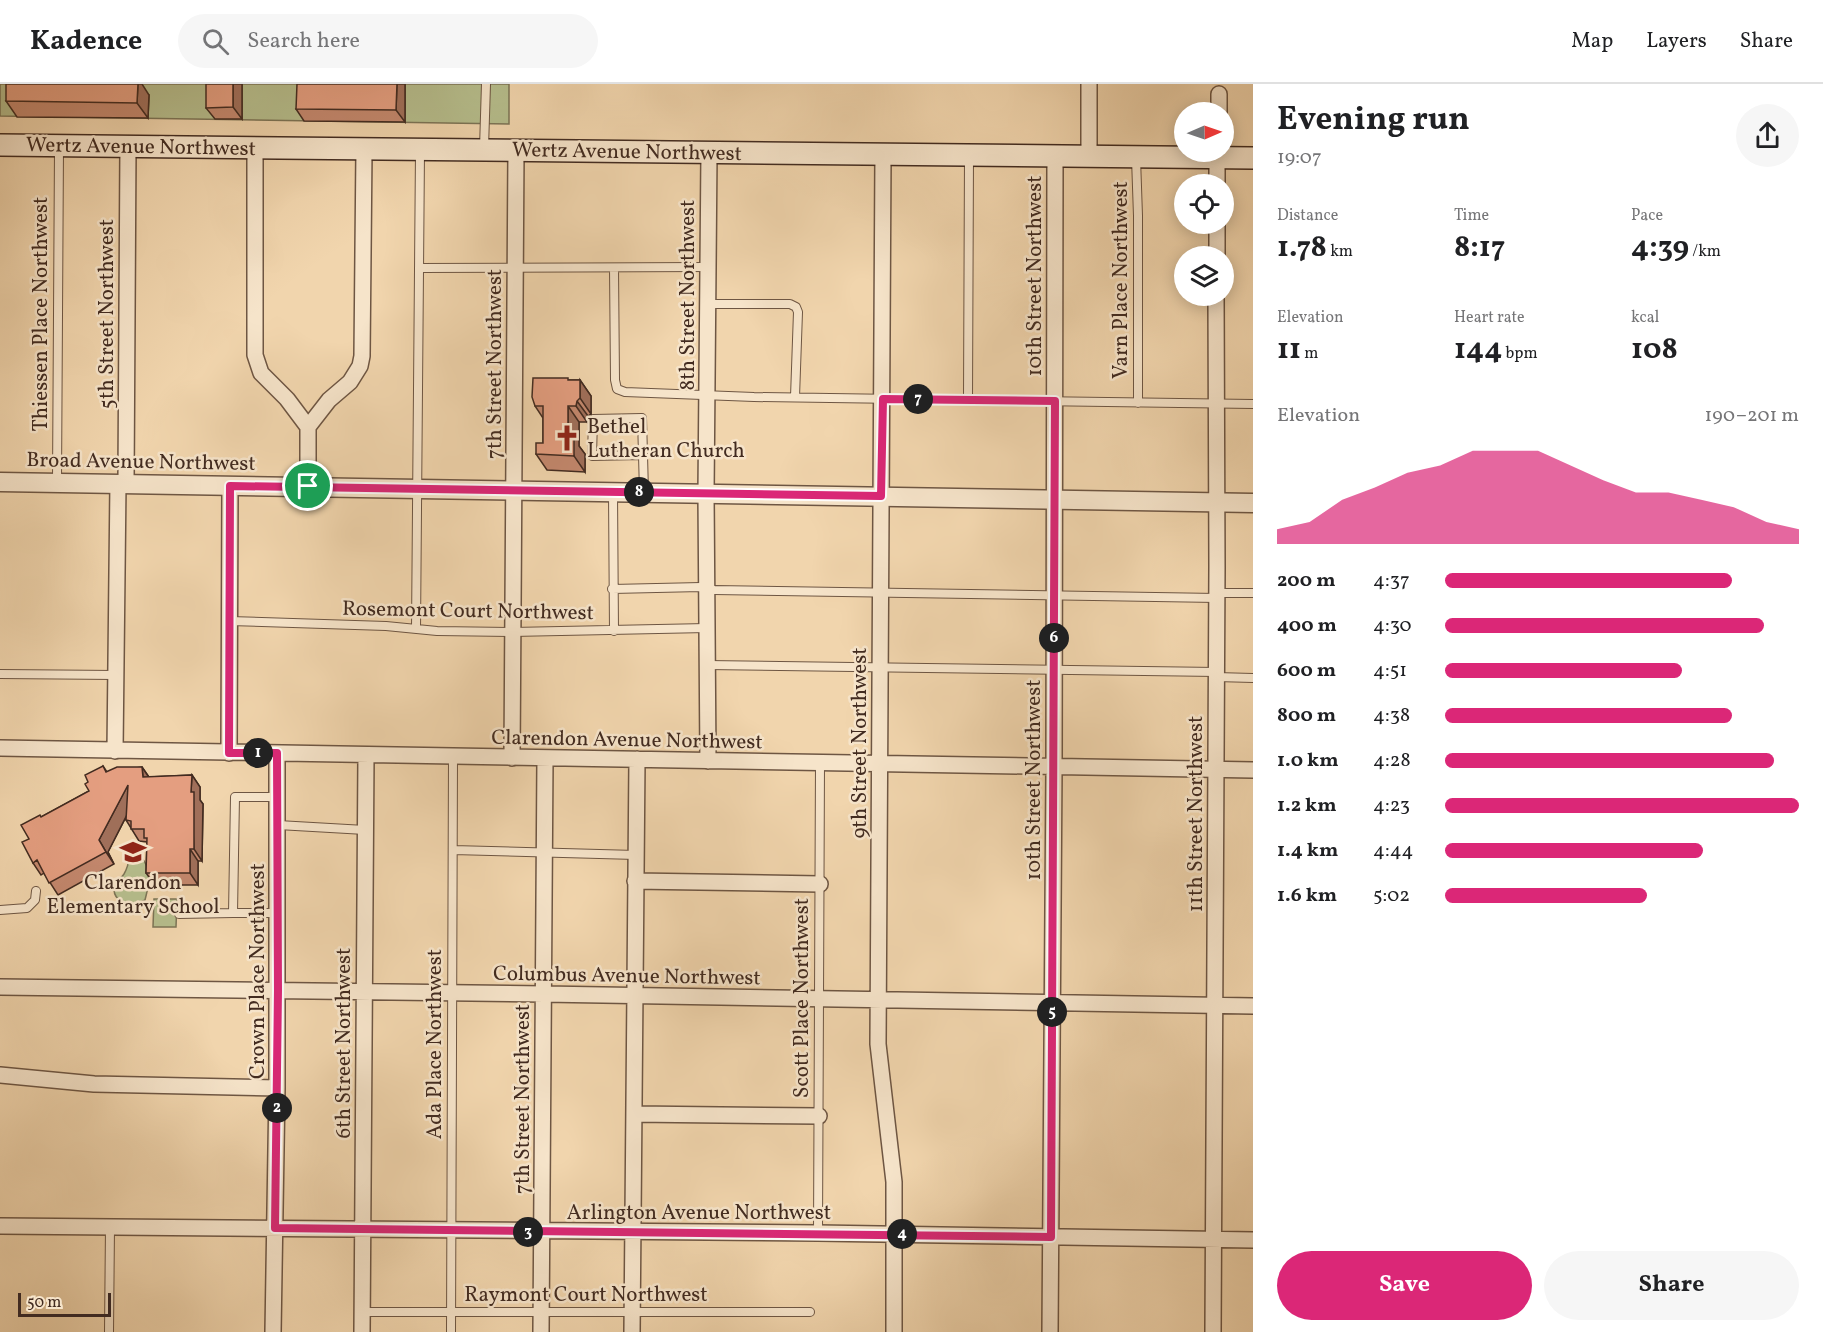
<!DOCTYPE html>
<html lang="en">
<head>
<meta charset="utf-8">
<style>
	body { margin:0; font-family:Vollkorn,serif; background:#f6f6f6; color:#202124; height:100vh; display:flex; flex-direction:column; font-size:22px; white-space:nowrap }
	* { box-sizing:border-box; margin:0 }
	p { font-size:20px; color:#757577 }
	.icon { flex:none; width:33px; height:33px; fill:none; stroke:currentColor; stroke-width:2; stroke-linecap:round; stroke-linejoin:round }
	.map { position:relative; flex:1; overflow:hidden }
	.details { display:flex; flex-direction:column; background:#fff; width:570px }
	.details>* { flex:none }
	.needle { width:39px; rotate:88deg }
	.buttons { position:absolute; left:1174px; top:18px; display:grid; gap:12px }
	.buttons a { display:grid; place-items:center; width:60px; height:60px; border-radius:50%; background:#fff; box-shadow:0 3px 15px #0003; font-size:30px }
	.scale { position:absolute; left:18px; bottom:15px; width:93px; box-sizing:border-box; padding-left:6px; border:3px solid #422b20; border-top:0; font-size:16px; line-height:21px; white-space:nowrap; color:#422b20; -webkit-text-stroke:4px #f6e4ca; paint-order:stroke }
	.pin { position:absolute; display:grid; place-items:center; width:51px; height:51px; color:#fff; margin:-26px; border:3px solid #fff; border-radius:50%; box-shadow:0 2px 6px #0007 }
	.km { position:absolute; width:30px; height:30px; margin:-15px; border-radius:50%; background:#222; color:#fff; font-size:16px; line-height:30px; text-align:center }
	.round { display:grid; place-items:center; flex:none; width:63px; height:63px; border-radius:32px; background:#f6f6f6 }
	.summary { display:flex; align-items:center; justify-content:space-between; height:102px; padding:0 24px }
	h1 { font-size:33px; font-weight:700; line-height:45px }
	.stats { display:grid; grid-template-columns:repeat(3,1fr); gap:9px; height:102px; padding:6px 24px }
	.stats div { display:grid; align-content:center }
	.stats b { font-size:30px; font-weight:700 }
	.stats small { font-size:16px; font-weight:400 }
	.stats p { font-size:16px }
	.chart { height:168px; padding:12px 24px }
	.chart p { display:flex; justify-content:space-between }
	.chart svg { width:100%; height:108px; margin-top:6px; fill:#db2777; opacity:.7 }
	.cta { display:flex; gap:12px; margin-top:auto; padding:12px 24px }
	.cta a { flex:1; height:69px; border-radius:36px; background:#db2777; color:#fff; font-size:24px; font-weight:700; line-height:69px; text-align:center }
	.cta a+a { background:#f6f6f6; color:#202124 }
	ul { padding:0 24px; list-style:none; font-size:20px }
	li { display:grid; grid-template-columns:96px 72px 1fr; align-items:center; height:45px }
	li i { height:15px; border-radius:8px; background:#db2777 }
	header { display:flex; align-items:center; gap:36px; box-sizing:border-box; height:84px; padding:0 30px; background:#fff; border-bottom:2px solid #e0e0e0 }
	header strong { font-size:28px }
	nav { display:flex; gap:33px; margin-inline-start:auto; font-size:21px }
	.search { width:420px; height:54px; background:#f6f6f6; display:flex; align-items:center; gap:15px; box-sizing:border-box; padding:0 21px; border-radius:33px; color:#757577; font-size:22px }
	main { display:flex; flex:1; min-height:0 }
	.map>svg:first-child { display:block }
	.green { fill:#b6be8d; stroke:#7c7456; stroke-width:1.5 }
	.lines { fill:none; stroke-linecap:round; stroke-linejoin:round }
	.service-casing { stroke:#6e5643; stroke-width:10 }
	.minor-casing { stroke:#6e5643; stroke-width:18 }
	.tertiary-casing { stroke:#6e5643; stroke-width:21 }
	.secondary-casing { stroke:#422b20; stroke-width:24 }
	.service { stroke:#f6e4ca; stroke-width:8 }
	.minor { stroke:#f6e4ca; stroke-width:15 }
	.tertiary { stroke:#f6e4ca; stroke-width:18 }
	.secondary { stroke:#f6e4ca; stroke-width:21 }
	.wall { fill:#c4886e; stroke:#422b20; stroke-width:1.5 }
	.shaded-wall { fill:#a06f5a; stroke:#422b20; stroke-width:1.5 }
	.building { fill:#e49e80; stroke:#422b20; stroke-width:1.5 }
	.route-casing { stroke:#fff; stroke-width:12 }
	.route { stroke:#db2777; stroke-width:8 }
	.labels { text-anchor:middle; stroke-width:5; stroke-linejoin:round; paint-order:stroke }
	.street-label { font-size:21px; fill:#422b20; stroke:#f6e4ca }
	.poi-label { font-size:21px; fill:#422b20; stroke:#f6e4ca; text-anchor:start }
</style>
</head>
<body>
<header>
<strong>Kadence</strong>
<div class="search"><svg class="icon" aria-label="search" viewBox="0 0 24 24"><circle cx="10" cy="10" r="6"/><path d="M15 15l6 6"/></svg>Search here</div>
<nav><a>Map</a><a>Layers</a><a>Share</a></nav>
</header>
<main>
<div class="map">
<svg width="1253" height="1248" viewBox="0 0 1253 1248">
	<rect width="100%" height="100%" fill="#f1d5ad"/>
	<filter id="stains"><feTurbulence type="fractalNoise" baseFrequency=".00333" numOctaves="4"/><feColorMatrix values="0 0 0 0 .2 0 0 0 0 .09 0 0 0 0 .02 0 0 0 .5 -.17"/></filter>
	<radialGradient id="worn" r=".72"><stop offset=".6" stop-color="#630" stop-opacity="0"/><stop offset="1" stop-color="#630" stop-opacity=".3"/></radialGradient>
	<!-- green -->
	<path class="green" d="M 0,0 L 509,0 L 509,40 L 0,32 Z
		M 130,771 L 141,773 C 152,785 149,801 145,816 C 138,820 129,823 122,818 C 107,808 117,799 124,790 C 127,785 129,777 130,771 Z
		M 154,815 L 177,815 L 176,843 L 153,843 Z"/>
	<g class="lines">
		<!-- service casing -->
		<g class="service-casing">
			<path id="service" d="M 484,64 L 486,0
				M 1136,74 L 1138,132 L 1138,319
				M 419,184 L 708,183
				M 614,184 L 615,296 L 617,305 L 625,308 L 754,313 L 1253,320
				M 708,220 L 790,220 L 796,223 L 798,228 L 795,313
				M 968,316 L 969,72
				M 643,371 L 592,372 L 593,335 L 642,334 L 644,408
				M 57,398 L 59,64
				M 613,408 L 614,547
				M 612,505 L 701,503 L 714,506 L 1217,514
				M 1217,509 L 1253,509
				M 229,537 L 386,542 L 437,547 L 512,548 L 707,544
				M 416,545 L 420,67
				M 707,581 L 1217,588
				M 0,590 L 116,591
				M 1216,593 L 1253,594
				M 278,713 L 235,713 L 233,829 L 278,829
				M 278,741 L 365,746
				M 453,766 L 636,771
				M 0,826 L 27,824 L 35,816 L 36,807
				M 179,830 L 233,829
				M 818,1149 L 820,679
				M 362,1228 L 810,1228
				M 109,1248 L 110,1143
				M 451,1248 L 453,673"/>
		</g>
		<!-- minor casing -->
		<g class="minor-casing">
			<path id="minor" d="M 1219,28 L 1219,10
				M 255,64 L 255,271 L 261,289 L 287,315 L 308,343
				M 883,70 L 878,960 L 894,1098 L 894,1248
				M 1089,72 L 1089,0
				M 1217,100 L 1217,68
				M 1217,172 L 1217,140
				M 126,399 L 128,61
				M 308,402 L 308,343 L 329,316 L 350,298 L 360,282 L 362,272 L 364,65
				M 0,664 L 1253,686
				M 115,667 L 118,399
				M 229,669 L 230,402
				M 512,674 L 516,66
				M 708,677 L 706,410 L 709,69
				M 635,797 L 820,800
				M 0,903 L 544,910 L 1253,922
				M 0,991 L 94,1000 L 277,1004
				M 634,1030 L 819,1032
				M 0,1142 L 818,1149 L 1253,1156
				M 273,1248 L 277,1004 L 277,669
				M 362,1248 L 366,671
				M 541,1248 L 545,674
				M 632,1248 L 637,675
				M 1050,1248 L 1054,683 L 1055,73
				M 1213,1248 L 1217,483 L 1216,212"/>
		</g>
		<!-- tertiary casing -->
		<g class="tertiary-casing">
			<path id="tertiary" d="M 0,398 L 1253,419"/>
		</g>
		<!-- secondary casing -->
		<g class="secondary-casing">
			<path id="secondary" d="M 0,61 L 1253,74"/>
		</g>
		<!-- service -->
		<use href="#service" class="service"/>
		<!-- minor -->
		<use href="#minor" class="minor"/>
		<!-- tertiary -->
		<use href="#tertiary" class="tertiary"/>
		<!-- secondary -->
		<use href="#secondary" class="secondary"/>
	</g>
	<!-- wall -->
	<path class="wall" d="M 242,0 L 242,35 L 215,35 L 206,24 Z
		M 405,0 L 405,38 L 304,37 L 296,25 Z
		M 149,11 L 148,34 L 17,33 L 6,17 Z
		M 569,296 L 580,296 L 591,312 L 591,330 L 588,332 L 587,338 L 579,338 L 579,362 L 585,370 L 585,388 L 547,386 L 536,370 L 543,359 L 543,334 L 535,322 Z
		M 103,682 L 107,688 L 142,683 L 149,693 L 192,691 L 200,703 L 200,716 L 203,720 L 202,777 L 198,777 L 198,801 L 155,801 L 146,789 L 147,758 L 139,757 L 126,736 L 126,733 L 108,768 L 114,780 L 58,811 L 44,789 L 41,791 L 33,779 L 29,755 L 41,733 L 89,707 Z"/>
	<!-- shaded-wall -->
	<path class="shaded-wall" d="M 138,0 L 142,0 L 149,11 L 148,34 L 137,19 Z
		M 233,0 L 242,0 L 242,35 L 233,23 Z
		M 397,0 L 405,0 L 405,38 L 396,26 Z
		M 580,296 L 591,312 L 591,330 L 580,314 Z
		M 577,317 L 588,332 L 587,338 L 576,322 Z
		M 568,322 L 579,338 L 579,362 L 585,370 L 585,388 L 574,372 L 568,354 Z
		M 142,683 L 150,695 L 143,693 Z
		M 192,691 L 200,703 L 200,716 L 203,720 L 202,777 L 194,765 L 191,708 Z
		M 128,701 L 136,713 L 108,768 L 114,780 L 106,768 L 99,756 Z
		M 190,765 L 198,777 L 198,801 L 190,789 Z"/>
	<!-- building -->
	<path class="building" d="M 6,0 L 138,0 L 137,19 L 6,17 Z
		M 206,0 L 233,0 L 233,23 L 206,24 Z
		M 297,0 L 397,0 L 396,26 L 296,25 Z
		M 533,294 L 568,294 L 568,296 L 580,296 L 580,314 L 577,317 L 576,322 L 568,322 L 568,354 L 574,354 L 574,372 L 536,370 L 536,359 L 543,359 L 543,322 L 535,322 L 532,313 Z
		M 103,682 L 106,688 L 117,683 L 142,683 L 143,693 L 192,691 L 191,708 L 194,708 L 194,765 L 190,765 L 190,789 L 146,789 L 147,754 L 144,754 L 144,745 L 131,745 L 131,737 L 126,736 L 128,701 L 99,756 L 106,768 L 49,799 L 37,776 L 33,779 L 22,758 L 29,755 L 21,741 L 40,731 L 41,733 L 89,707 L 85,700 L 88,698 L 85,691 Z"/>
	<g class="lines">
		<!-- route casing -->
		<g class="route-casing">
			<path id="route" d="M 883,315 L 1055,317 L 1051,1153 L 275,1144 L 278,906 L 277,669 L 229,669 L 230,402 L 881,412 Z"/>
		</g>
		<!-- route -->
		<use href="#route" class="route"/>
	</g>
	<!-- icons -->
	<defs>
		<g id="church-bare" transform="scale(2.07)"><path d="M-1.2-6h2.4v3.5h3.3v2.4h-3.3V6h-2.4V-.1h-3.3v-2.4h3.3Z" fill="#8f2418" stroke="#f6e4ca" stroke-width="2.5" paint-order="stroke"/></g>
		<g id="school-bare" transform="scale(2.07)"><path d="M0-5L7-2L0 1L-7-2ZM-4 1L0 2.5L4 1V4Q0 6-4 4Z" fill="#8f2418" stroke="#f6e4ca" stroke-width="2.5" paint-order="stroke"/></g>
	</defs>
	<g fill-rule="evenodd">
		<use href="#church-bare" x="567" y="354"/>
		<use href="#school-bare" x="133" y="768"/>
	</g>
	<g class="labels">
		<!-- street labels -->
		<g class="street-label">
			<text transform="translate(141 62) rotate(1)" y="7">Wertz Avenue Northwest</text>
			<text transform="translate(627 67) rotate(1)" y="7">Wertz Avenue Northwest</text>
			<text transform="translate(1034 192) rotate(-90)" y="7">10th Street Northwest</text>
			<text transform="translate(1120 196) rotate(-90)" y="7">Varn Place Northwest</text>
			<text transform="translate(687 211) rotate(-90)" y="7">8th Street Northwest</text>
			<text transform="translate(40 230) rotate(-90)" y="7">Thiessen Place Northwest</text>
			<text transform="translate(106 230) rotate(-90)" y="7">5th Street Northwest</text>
			<text transform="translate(494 280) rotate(-90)" y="7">7th Street Northwest</text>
			<text transform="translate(141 377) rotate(1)" y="7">Broad Avenue Northwest</text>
			<text transform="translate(468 526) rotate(1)" y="7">Rosemont Court Northwest</text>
			<text transform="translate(627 655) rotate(1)" y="7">Clarendon Avenue Northwest</text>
			<text transform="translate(859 659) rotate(-90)" y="7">9th Street Northwest</text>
			<text transform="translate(1033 696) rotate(-90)" y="7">10th Street Northwest</text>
			<text transform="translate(1195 730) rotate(-90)" y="7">11th Street Northwest</text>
			<text transform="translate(257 887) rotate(-90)" y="7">Crown Place Northwest</text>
			<text transform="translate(627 891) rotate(1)" y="7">Columbus Avenue Northwest</text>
			<text transform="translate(801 914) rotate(-90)" y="7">Scott Place Northwest</text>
			<text transform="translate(343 959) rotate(-90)" y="7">6th Street Northwest</text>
			<text transform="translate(434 960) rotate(-90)" y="7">Ada Place Northwest</text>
			<text transform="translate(522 1015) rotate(-90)" y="7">7th Street Northwest</text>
			<text x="699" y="1135">Arlington Avenue Northwest</text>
			<text x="586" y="1217">Raymont Court Northwest</text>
		</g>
		<!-- poi labels -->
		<g class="poi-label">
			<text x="587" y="349">Bethel<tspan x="587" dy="24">Lutheran Church</tspan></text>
			<text x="133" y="805" text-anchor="middle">Clarendon<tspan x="133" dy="24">Elementary School</tspan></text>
		</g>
	</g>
	<rect width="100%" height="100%" filter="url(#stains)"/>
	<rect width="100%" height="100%" fill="url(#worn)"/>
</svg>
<div class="buttons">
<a><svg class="needle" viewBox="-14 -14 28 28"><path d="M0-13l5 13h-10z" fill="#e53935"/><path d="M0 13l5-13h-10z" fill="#757577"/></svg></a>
<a><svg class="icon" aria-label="locate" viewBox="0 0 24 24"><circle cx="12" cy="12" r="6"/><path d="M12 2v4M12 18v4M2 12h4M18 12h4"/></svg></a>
<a><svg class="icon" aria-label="layers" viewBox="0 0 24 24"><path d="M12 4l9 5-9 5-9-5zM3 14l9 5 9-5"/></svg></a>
</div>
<div class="scale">50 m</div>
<div class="pin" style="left:308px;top:402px;background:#1e9e55"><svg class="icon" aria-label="arrive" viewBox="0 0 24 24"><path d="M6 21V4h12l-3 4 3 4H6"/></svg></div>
<b class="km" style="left:258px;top:669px">1</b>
<b class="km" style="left:277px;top:1024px">2</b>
<b class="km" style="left:528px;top:1148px">3</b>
<b class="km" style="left:902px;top:1150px">4</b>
<b class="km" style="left:1052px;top:928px">5</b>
<b class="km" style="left:1054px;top:554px">6</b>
<b class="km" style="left:918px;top:315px">7</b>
<b class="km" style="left:639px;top:408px">8</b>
</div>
<section class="details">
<div class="summary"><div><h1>Evening run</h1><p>19:07</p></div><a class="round"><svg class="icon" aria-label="share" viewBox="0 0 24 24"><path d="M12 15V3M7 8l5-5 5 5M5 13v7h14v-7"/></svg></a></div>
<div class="stats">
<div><p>Distance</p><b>1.78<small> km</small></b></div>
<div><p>Time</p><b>8:17</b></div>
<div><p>Pace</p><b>4:39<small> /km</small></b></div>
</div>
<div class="stats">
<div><p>Elevation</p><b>11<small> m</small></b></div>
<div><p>Heart rate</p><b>144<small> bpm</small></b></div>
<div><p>kcal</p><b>108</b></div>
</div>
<div class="chart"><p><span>Elevation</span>190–201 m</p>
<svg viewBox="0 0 160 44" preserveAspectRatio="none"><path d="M0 44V38L10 35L20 26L30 21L40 15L50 12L60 6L70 6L80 6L90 12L100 18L110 23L120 23L130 26L140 29L150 35L160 38V44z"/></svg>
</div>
<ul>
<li><b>200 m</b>4:37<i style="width:81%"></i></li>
<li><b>400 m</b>4:30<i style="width:90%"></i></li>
<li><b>600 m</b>4:51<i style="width:67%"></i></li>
<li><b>800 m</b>4:38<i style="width:81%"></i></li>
<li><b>1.0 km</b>4:28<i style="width:93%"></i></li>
<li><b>1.2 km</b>4:23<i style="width:100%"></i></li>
<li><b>1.4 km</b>4:44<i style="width:73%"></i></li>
<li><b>1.6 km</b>5:02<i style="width:57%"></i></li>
</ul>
<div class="cta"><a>Save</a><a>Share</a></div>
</section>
</main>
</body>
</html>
